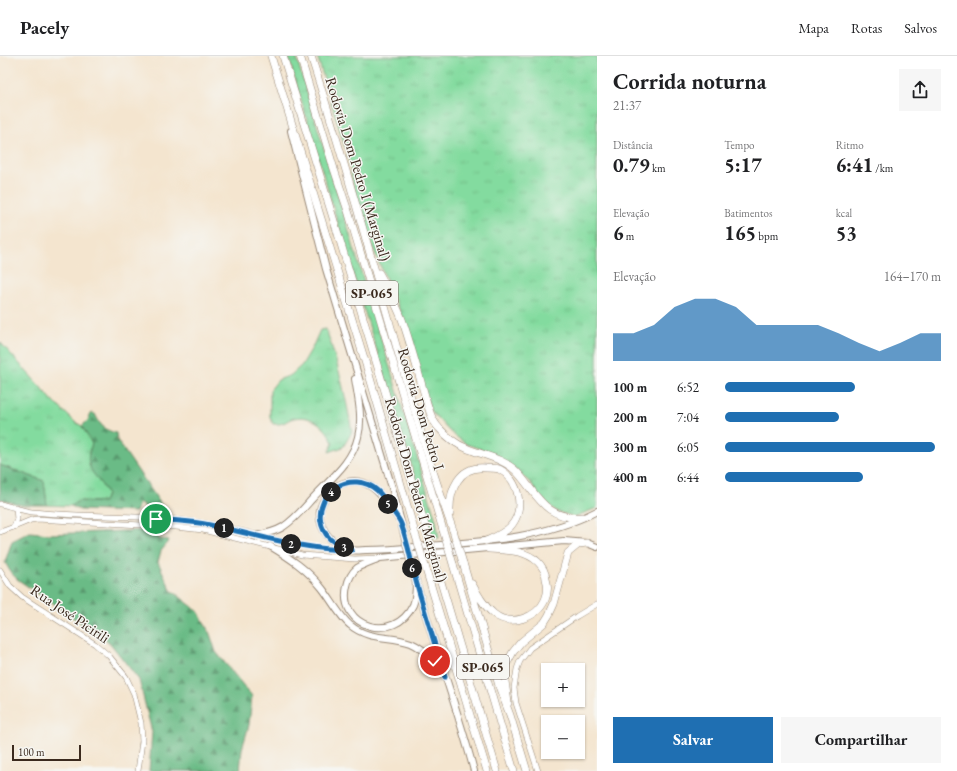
<!DOCTYPE html>
<html lang="pt">
<head>
<meta charset="utf-8">
<style>
	body { margin:0; font-family:"EB Garamond",serif; background:#f6f6f6; color:#202124; height:100vh; display:flex; flex-direction:column; font-size:15px; white-space:nowrap }
	* { box-sizing:border-box; margin:0 }
	p { font-size:13px; color:#757577 }
	.icon { flex:none; width:22px; height:22px; fill:none; stroke:currentColor; stroke-width:2; stroke-linecap:round; stroke-linejoin:round }
	.map { position:relative; flex:1; overflow:hidden }
	.panel { display:flex; flex-direction:column; background:#fff; width:360px }
	.panel>* { flex:none }
	.tools { position:absolute; left:541px; top:607px; display:grid; gap:8px }
	.tools a { display:grid; place-items:center; width:44px; height:44px; border-radius:0px; background:#fff; box-shadow:0 1px 3px #0004; font-size:20px }
	.scale { position:absolute; left:12px; bottom:10px; width:69px; box-sizing:border-box; padding-left:4px; border:2px solid #3b2a1e; border-top:0; font-size:11px; line-height:14px; white-space:nowrap; color:#3b2a1e; -webkit-text-stroke:3px #f6f6f2; paint-order:stroke }
	.pin { position:absolute; display:grid; place-items:center; width:34px; height:34px; color:#fff; margin:-17px; border:2px solid #fff; border-radius:50%; box-shadow:0 1px 4px #0007 }
	.km { position:absolute; width:20px; height:20px; margin:-10px; border-radius:50%; background:#222; color:#fff; font-size:11px; line-height:20px; text-align:center }
	.round { display:grid; place-items:center; flex:none; width:42px; height:42px; border-radius:0px; background:#f6f6f6 }
	.head { display:flex; align-items:center; justify-content:space-between; height:68px; padding:0 16px }
	h1 { font-size:22px; font-weight:700; line-height:30px }
	.metrics { display:grid; grid-template-columns:repeat(3,1fr); gap:6px; height:68px; padding:4px 16px }
	.metrics div { display:grid; align-content:center }
	.metrics b { font-size:20px; font-weight:700 }
	.metrics small { font-size:11px; font-weight:400 }
	.metrics p { font-size:11px }
	.chart { height:112px; padding:8px 16px }
	.chart p { display:flex; justify-content:space-between }
	.chart svg { width:100%; height:72px; margin-top:4px; fill:#1f6fb2; opacity:.7 }
	.button { display:flex; gap:8px; margin-top:auto; padding:8px 16px }
	.button a { flex:1; height:46px; border-radius:0px; background:#1f6fb2; color:#fff; font-size:16px; font-weight:700; line-height:46px; text-align:center }
	.button a+a { background:#f6f6f6; color:#202124 }
	ul { padding:0 16px; list-style:none; font-size:13px }
	li { display:grid; grid-template-columns:64px 48px 1fr; align-items:center; height:30px }
	li i { height:10px; border-radius:5px; background:#1f6fb2 }
	header { display:flex; align-items:center; gap:24px; box-sizing:border-box; height:56px; padding:0 20px; background:#fff; border-bottom:1px solid #e0e0e0 }
	header strong { font-size:19px }
	nav { display:flex; gap:22px; margin-inline-start:auto; font-size:14px }
	main { display:flex; flex:1; min-height:0 }
	.map>svg:first-child { display:block }
	.grass { fill:url(#grass-tufts); stroke:#5f825e }
	.forest { fill:url(#forest-firs); stroke:#527252 }
	.lines { fill:none; stroke-linecap:round; stroke-linejoin:round }
	.tertiary-casing { stroke:#988876; stroke-width:6 }
	.primary-casing { stroke:#988876; stroke-width:8 }
	.trunk-casing { stroke:#988876; stroke-width:8 }
	.motorway-casing { stroke:#988876; stroke-width:8 }
	.tertiary { stroke:#fff; stroke-width:5 }
	.primary { stroke:#fff; stroke-width:6 }
	.trunk { stroke:#fff; stroke-width:7 }
	.motorway { stroke:#fff; stroke-width:7 }
	.primary-bridge-casing { stroke:#988876; stroke-width:8; stroke-linecap:butt }
	.trunk-bridge-casing { stroke:#988876; stroke-width:8; stroke-linecap:butt }
	.motorway-bridge-casing { stroke:#988876; stroke-width:8; stroke-linecap:butt }
	.primary-bridge { stroke:#fff; stroke-width:6 }
	.trunk-bridge { stroke:#fff; stroke-width:7 }
	.motorway-bridge { stroke:#fff; stroke-width:7 }
	.route-casing { stroke:#fff; stroke-width:8 }
	.route { stroke:#1f6fb2; stroke-width:5 }
	.labels { text-anchor:middle; stroke-width:3; stroke-linejoin:round; paint-order:stroke }
	.shield { fill:#f6f6f2; stroke:#73675e; stroke-width:1 }
	.shield-label { font-size:14px; font-weight:bold; fill:#3b2a1e }
	.street-label { font-size:15px; fill:#3b2a1e; stroke:#f6f6f2 }
</style>
</head>
<body>
<header>
<strong>Pacely</strong>
<nav><a>Mapa</a><a>Rotas</a><a>Salvos</a></nav>
</header>
<main>
<div class="map">
<svg width="597" height="715" viewBox="0 0 597 715">
	<defs>
		<pattern id="grass-tufts" width="24" height="20" patternUnits="userSpaceOnUse"><rect width="24" height="20" fill="#83db9f"/><path d="M3 7l-1-3M5 7V3M7 7l1-3M15 17l-1-3M17 17v-4M19 17l1-3" fill="none" stroke="#72bc88"/></pattern>
		<pattern id="forest-firs" width="22" height="20" patternUnits="userSpaceOnUse"><rect width="22" height="20" fill="#6abb86"/><path d="M5 1l3.5 6h-7zM16 11l3.5 6h-7z" fill="#58986d"/></pattern>
	</defs>
	<rect width="100%" height="100%" fill="#f6f6f2"/>
	<filter id="ink" filterUnits="userSpaceOnUse"><feTurbulence type="fractalNoise" baseFrequency=".025" numOctaves="2"/><feDisplacementMap in="SourceGraphic" scale="8" xChannelSelector="R" yChannelSelector="G"/><feConvolveMatrix kernelMatrix="1 2 1 2 8 2 1 2 1" color-interpolation-filters="sRGB"/></filter>
	<filter id="wash" filterUnits="userSpaceOnUse"><feTurbulence type="fractalNoise" baseFrequency=".012" numOctaves="4" result="noise"/><feDisplacementMap in="SourceGraphic" scale="16" xChannelSelector="R" yChannelSelector="G"/><feGaussianBlur stdDeviation="0.9" result="paint"/><feColorMatrix in="noise" values="0 0 0 0 0 0 0 0 0 0 0 0 0 0 0 0 0 1.4 0 .05"/><feComposite in="paint" operator="in"/></filter>
	<g filter="url(#wash)">
		<rect width="100%" height="100%" fill="#f4e5cf"/>
		<!-- grass -->
		<path class="grass" d="M 288,0 L 296,0 L 436,464 L 439,482 L 433,483 L 392,344 L 352,215 Z
			M 317,0 L 597,0 L 597,452 L 574,461 L 556,455 L 540,441 L 531,427 L 515,414 L 484,394 L 466,388 L 450,376 L 430,354 L 399,254 L 359,159 L 348,101 Z
			M 326,273 C 338,307 346,341 352,376 L 343,391 L 329,396 L 333,387 C 327,371 312,358 294,362 C 285,364 286,369 273,368 L 270,361 L 270,334 L 278,324 L 291,319 L 302,309 L 312,292 L 320,274 Z
			M 0,286 L 54,346 L 75,366 L 82,370 L 92,388 C 81,413 98,418 107,438 L 104,446 L 79,445 L 71,450 L 47,449 L 44,425 L 0,409 Z"/>
		<!-- forest -->
		<path class="forest" d="M 91,357 L 95,358 C 100,369 104,374 116,377 L 117,384 L 165,454 L 147,456 L 144,449 L 139,447 L 136,456 L 80,454 L 71,450 L 79,445 L 104,446 L 107,439 C 98,417 81,415 92,388 L 82,370 L 88,364 Z
			M 0,409 L 44,425 L 47,449 L 21,449 L 0,443 Z
			M 151,474 L 160,483 L 168,484 L 166,489 L 161,495 L 158,506 L 171,534 L 198,555 L 210,578 L 216,596 L 252,640 L 249,669 L 242,693 L 240,715 L 149,715 L 152,676 L 139,624 L 110,587 L 17,523 L 11,517 L 5,506 L 12,485 L 30,476 L 49,478 Z"/>
	</g>
	<g filter="url(#ink)">
		<g class="lines">
			<!-- tertiary casing -->
			<g class="tertiary-casing">
				<path id="tertiary" d="M 0,448 C 11,450 21,455 32,456 C 91,462 150,458 208,468 C 255,476 300,495 348,494
					M 14,471 L 31,464 L 37,463 L 176,471 L 203,474 L 302,499 L 355,503 L 378,502
					M 0,476 L 14,471 L 17,463 L 16,453
					M 0,514 L 10,530 L 22,541 L 95,588 L 109,600 L 126,621 L 134,638 L 141,667 L 142,685 L 138,715
					M 538,715 L 516,647 L 514,632 L 517,613 L 520,605 L 530,592 L 577,560 L 597,548"/>
			</g>
			<!-- primary casing -->
			<g class="primary-casing">
				<path id="primary" d="M 291,75 L 326,213 L 393,435 L 404,478
					M 398,462 C 384,442 368,415 339,429 C 330,434 322,444 320,455 C 318,474 333,490 351,494 C 356,495 362,494 366,494 C 382,494 398,493 415,491 C 477,486 541,484 597,455
					M 255,480 C 265,478 275,476 283,471 C 295,463 303,453 312,443 C 329,424 352,407 358,381 C 363,362 358,342 355,323
					M 270,490 C 290,502 308,514 322,532 C 330,542 341,562 350,569 C 369,585 390,579 411,587 C 427,594 436,607 445,621
					M 412,511 C 430,580 456,646 474,715
					M 416,525 C 416,533 416,542 413,549 C 395,588 337,572 347,530 C 348,524 352,516 357,512 C 364,508 373,505 380,502 L 564,485 L 587,487 L 597,491"/>
			</g>
			<!-- trunk casing -->
			<g class="trunk-casing">
				<path id="trunk" d="M 271,0 L 368,315 L 415,477
					M 311,0 C 337,82 361,165 384,247 C 406,323 426,400 453,474
					M 379,217 C 388,234 398,250 404,269 C 411,290 417,312 423,333 C 427,346 430,363 439,372 C 447,381 456,388 466,392 C 482,399 503,402 516,415 C 537,437 544,464 582,461
					M 450,457 C 449,434 459,409 486,412 C 490,412 495,412 499,413 C 519,423 526,454 510,471 C 503,478 495,481 486,485
					M 463,507 L 500,633 L 510,659 L 527,715
					M 425,510 L 487,715
					M 472,528 C 478,539 484,550 494,558 C 510,571 537,562 545,544 C 548,537 548,529 546,523 C 546,517 542,510 538,506 C 526,494 506,494 489,493
					M 508,647 L 505,625 L 507,607 L 513,596 L 521,586 L 544,567 L 549,559 L 554,548 L 568,497 L 579,488 L 587,487"/>
			</g>
			<!-- motorway casing -->
			<g class="motorway-casing">
				<path id="motorway" d="M 283,0 L 338,178 L 427,476
					M 300,0 L 334,113 L 349,158 L 443,474
					M 453,508 L 514,715
					M 436,509 L 497,715"/>
			</g>
			<!-- tertiary -->
			<use href="#tertiary" class="tertiary"/>
			<!-- primary -->
			<use href="#primary" class="primary"/>
			<!-- trunk -->
			<use href="#trunk" class="trunk"/>
			<!-- motorway -->
			<use href="#motorway" class="motorway"/>
			<!-- primary-bridge casing -->
			<g class="primary-bridge-casing">
				<path id="primary-bridge" d="M 404,478 L 412,511"/>
			</g>
			<!-- trunk-bridge casing -->
			<g class="trunk-bridge-casing">
				<path id="trunk-bridge" d="M 453,474 L 463,507
					M 415,477 L 425,510"/>
			</g>
			<!-- motorway-bridge casing -->
			<g class="motorway-bridge-casing">
				<path id="motorway-bridge" d="M 443,474 L 453,508
					M 427,476 L 436,509"/>
			</g>
			<!-- primary-bridge -->
			<use href="#primary-bridge" class="primary-bridge"/>
			<!-- trunk-bridge -->
			<use href="#trunk-bridge" class="trunk-bridge"/>
			<!-- motorway-bridge -->
			<use href="#motorway-bridge" class="motorway-bridge"/>
		</g>
	</g>
	<g class="lines" filter="url(#ink)">
		<!-- route casing -->
		<g class="route-casing">
			<path id="route" d="M 156,463 C 173,465 193,465 210,469 C 257,479 303,494 352,494 C 344,491 335,488 330,483 C 308,460 326,424 357,426 C 376,427 384,442 393,455 C 396,460 400,464 401,468 C 408,486 411,506 416,525 C 425,557 435,589 445,621 L 435,605"/>
		</g>
		<!-- route -->
		<use href="#route" class="route"/>
	</g>
	<g class="labels">
		<!-- shield labels -->
		<g class="shield">
			<rect x="346" y="225" width="52" height="24" rx="3"/>
			<rect x="457" y="599" width="52" height="24" rx="3"/>
		</g>
		<g class="shield-label">
			<text x="372" y="242">SP-065</text>
			<text x="483" y="616">SP-065</text>
		</g>
		<!-- street labels -->
		<g class="street-label">
			<text transform="translate(358 113) rotate(73)" y="5">Rodovia Dom Pedro I (Marginal)</text>
			<text transform="translate(421 353) rotate(73)" y="5">Rodovia Dom Pedro I</text>
			<text transform="translate(416 434) rotate(74)" y="5">Rodovia Dom Pedro I (Marginal)</text>
			<text transform="translate(70 558) rotate(34)" y="5">Rua José Picirili</text>
		</g>
	</g>
</svg>
<div class="tools">
<a>+</a>
<a>−</a>
</div>
<div class="scale">100 m</div>
<div class="pin" style="left:156px;top:463px;background:#1e9e55"><svg class="icon" aria-label="arrive" viewBox="0 0 24 24"><path d="M6 21V4h12l-3 4 3 4H6"/></svg></div>
<div class="pin" style="left:435px;top:605px;background:#d93025"><svg class="icon" aria-label="check" viewBox="0 0 24 24"><path d="M5 12l5 5 9-10"/></svg></div>
<b class="km" style="left:224px;top:472px">1</b>
<b class="km" style="left:291px;top:488px">2</b>
<b class="km" style="left:344px;top:491px">3</b>
<b class="km" style="left:331px;top:436px">4</b>
<b class="km" style="left:388px;top:448px">5</b>
<b class="km" style="left:412px;top:512px">6</b>
</div>
<section class="panel">
<div class="head"><div><h1>Corrida noturna</h1><p>21:37</p></div><a class="round"><svg class="icon" aria-label="share" viewBox="0 0 24 24"><path d="M12 15V3M7 8l5-5 5 5M5 13v7h14v-7"/></svg></a></div>
<div class="metrics">
<div><p>Distância</p><b>0.79<small> km</small></b></div>
<div><p>Tempo</p><b>5:17</b></div>
<div><p>Ritmo</p><b>6:41<small> /km</small></b></div>
</div>
<div class="metrics">
<div><p>Elevação</p><b>6<small> m</small></b></div>
<div><p>Batimentos</p><b>165<small> bpm</small></b></div>
<div><p>kcal</p><b>53</b></div>
</div>
<div class="chart"><p><span>Elevação</span>164–170 m</p>
<svg viewBox="0 0 160 44" preserveAspectRatio="none"><path d="M0 44V27L10 27L20 22L30 11L40 6L50 6L60 11L70 22L80 22L90 22L100 22L110 27L120 33L130 38L140 33L150 27L160 27V44z"/></svg>
</div>
<ul>
<li><b>100 m</b>6:52<i style="width:60%"></i></li>
<li><b>200 m</b>7:04<i style="width:53%"></i></li>
<li><b>300 m</b>6:05<i style="width:97%"></i></li>
<li><b>400 m</b>6:44<i style="width:64%"></i></li>
</ul>
<div class="button"><a>Salvar</a><a>Compartilhar</a></div>
</section>
</main>
</body>
</html>
